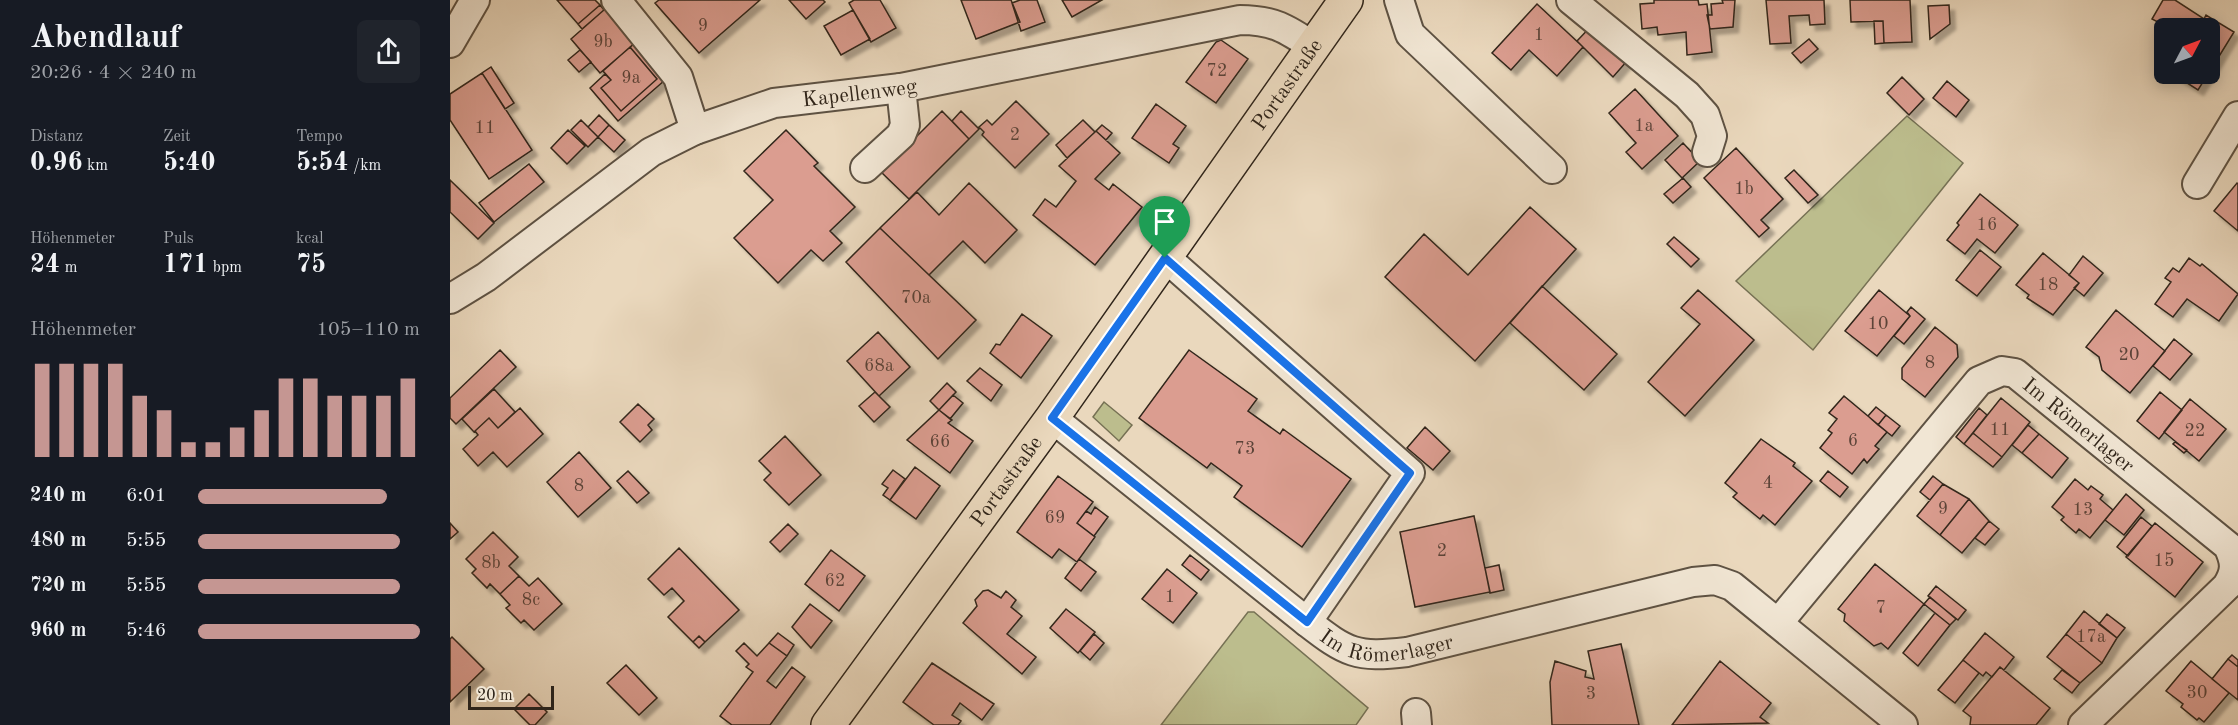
<!DOCTYPE html>
<html lang="de">
<head>
<meta charset="utf-8">
<style>
	body { margin:0; font-family:"Old Standard TT",serif; background:#20242c; color:#f1f3f6; height:100vh; display:flex; flex-direction:column; font-size:22px; white-space:nowrap }
	* { box-sizing:border-box; margin:0 }
	p { font-size:20px; color:#9ea1a6 }
	.icon { flex:none; width:33px; height:33px; fill:none; stroke:currentColor; stroke-width:2; stroke-linecap:round; stroke-linejoin:round }
	.map { position:relative; flex:1; overflow:hidden }
	.panel { display:flex; flex-direction:column; background:#171b24; width:450px }
	.panel>* { flex:none }
	.needle { width:39px; rotate:49deg }
	.controls { position:absolute; left:1704px; top:18px; display:grid; gap:12px }
	.controls a { display:grid; place-items:center; width:66px; height:66px; border-radius:9px; background:#171b24; box-shadow:0 3px 15px #0003; font-size:30px }
	.scale { position:absolute; left:18px; bottom:15px; width:86px; box-sizing:border-box; padding-left:6px; border:3px solid #30251a; border-top:0; font-size:16px; line-height:21px; white-space:nowrap; color:#30251a; -webkit-text-stroke:4px #f1e6d4; paint-order:stroke }
	.pin { position:absolute; display:grid; place-items:center; width:51px; height:51px; color:#fff; margin:-62px -26px; border-radius:50% 50% 50% 0; rotate:-45deg; box-shadow:0 0 6px #0007 }
	.pin .icon { rotate:45deg }
	.round { display:grid; place-items:center; flex:none; width:63px; height:63px; border-radius:9px; background:#20242c }
	.headline { display:flex; align-items:center; justify-content:space-between; height:102px; padding:0 30px }
	h1 { font-size:33px; font-weight:700; line-height:45px }
	.metrics { display:grid; grid-template-columns:repeat(3,1fr); gap:9px; height:102px; padding:6px 30px }
	.metrics div { display:grid; align-content:center }
	.metrics b { font-size:26px; font-weight:700 }
	.metrics small { font-size:16px; font-weight:400 }
	.metrics p { font-size:16px }
	.chart { height:168px; padding:12px 30px }
	.chart p { display:flex; justify-content:space-between }
	.chart svg { width:100%; height:108px; margin-top:6px; stroke:#c59692; stroke-width:6 }
	ul { padding:0 30px; list-style:none; font-size:20px }
	li { display:grid; grid-template-columns:96px 72px 1fr; align-items:center; height:45px }
	li i { height:15px; border-radius:8px; background:#c59692 }
	main { display:flex; flex:1; min-height:0 }
	.map>svg:first-child { display:block }
	.green { fill:#bcbd8d; stroke:#767154; stroke-width:1.5 }
	.building { fill:#db9d90; stroke:#30251a; stroke-width:1.5; filter:url(#shadow) }
	.lines { fill:none; stroke-linecap:round; stroke-linejoin:round }
	.minor-casing { stroke:#5e5243; stroke-width:32 }
	.major-casing { stroke:#30251a; stroke-width:36 }
	.minor { stroke:#f1e6d4; stroke-width:28 }
	.major { stroke:#ead8bd; stroke-width:33 }
	.route-casing { stroke:#fff; stroke-width:12 }
	.route { stroke:#1a73e8; stroke-width:8 }
	.labels { text-anchor:middle; stroke-width:6; stroke-linejoin:round; paint-order:stroke }
	.number-label { font-size:18px; fill:#5b4338 }
	.street-label { font-size:21px; fill:#30251a; stroke:#f1e6d4 }
</style>
</head>
<body>
<main>
<section class="panel">
<div class="headline"><div><h1>Abendlauf</h1><p>20:26 · 4 × 240 m</p></div><a class="round"><svg class="icon" aria-label="share" viewBox="0 0 24 24"><path d="M12 15V3M7 8l5-5 5 5M5 13v7h14v-7"/></svg></a></div>
<div class="metrics">
<div><p>Distanz</p><b>0.96<small> km</small></b></div>
<div><p>Zeit</p><b>5:40</b></div>
<div><p>Tempo</p><b>5:54<small> /km</small></b></div>
</div>
<div class="metrics">
<div><p>Höhenmeter</p><b>24<small> m</small></b></div>
<div><p>Puls</p><b>171<small> bpm</small></b></div>
<div><p>kcal</p><b>75</b></div>
</div>
<div class="chart"><p><span>Höhenmeter</span>105–110 m</p>
<svg viewBox="0 0 160 44" preserveAspectRatio="none"><path d="M5 44V6M15 44V6M25 44V6M35 44V6M45 44V19M55 44V25M65 44V38M75 44V38M85 44V32M95 44V25M105 44V12M115 44V12M125 44V19M135 44V19M145 44V19M155 44V12"/></svg>
</div>
<ul>
<li><b>240 m</b>6:01<i style="width:85%"></i></li>
<li><b>480 m</b>5:55<i style="width:91%"></i></li>
<li><b>720 m</b>5:55<i style="width:91%"></i></li>
<li><b>960 m</b>5:46<i style="width:100%"></i></li>
</ul>
</section>
<div class="map">
<svg width="1788" height="725" viewBox="0 0 1788 725">
	<defs>
		<filter id="shadow"><feDropShadow dx="5.5" dy="5.5" stdDeviation="1.5" flood-color="#0004"/></filter>
	</defs>
	<rect width="100%" height="100%" fill="#ead8bd"/>
	<filter id="stains"><feTurbulence type="fractalNoise" baseFrequency=".00333" numOctaves="4"/><feColorMatrix values="0 0 0 0 .2 0 0 0 0 .09 0 0 0 0 .02 0 0 0 .5 -.17"/></filter>
	<radialGradient id="worn" r=".72"><stop offset=".6" stop-color="#630" stop-opacity="0"/><stop offset="1" stop-color="#630" stop-opacity=".3"/></radialGradient>
	<!-- green -->
	<path class="green" d="M 1457,116 L 1513,163 L 1363,350 L 1286,281 Z
		M 654,402 L 682,425 L 669,441 L 643,417 Z
		M 798,612 L 804,612 L 918,708 L 906,725 L 711,725 Z"/>
	<!-- building -->
	<path class="building" d="M 107,0 L 145,0 L 150,5 L 128,24 Z
		M 209,0 L 310,0 L 249,53 L 205,3 Z
		M 339,0 L 373,0 L 375,2 L 356,19 Z
		M 404,0 L 430,0 L 446,28 L 421,42 L 399,3 Z
		M 511,0 L 561,0 L 570,22 L 526,39 Z
		M 570,0 L 587,0 L 595,22 L 571,31 L 562,3 Z
		M 612,0 L 652,0 L 622,17 Z
		M 1204,0 L 1248,0 L 1249,5 L 1257,4 L 1262,52 L 1237,55 L 1236,32 L 1208,35 L 1207,27 L 1192,29 L 1190,4 L 1204,3 Z
		M 1272,0 L 1285,0 L 1283,27 L 1260,29 L 1257,15 L 1262,15 L 1261,4 L 1273,3 Z
		M 1316,0 L 1374,0 L 1375,24 L 1360,25 L 1359,15 L 1339,16 L 1341,43 L 1320,44 Z
		M 1400,0 L 1460,0 L 1462,42 L 1434,43 L 1433,21 L 1401,22 Z
		M 1713,0 L 1725,0 L 1754,19 L 1756,15 L 1784,32 L 1760,71 L 1760,28 L 1719,28 L 1702,19 Z
		M 1087,4 L 1133,47 L 1107,76 L 1079,50 L 1061,70 L 1042,53 Z
		M 150,5 L 154,10 L 132,29 L 128,24 Z
		M 1499,5 L 1500,24 L 1480,39 L 1478,6 Z
		M 155,9 L 185,43 L 150,73 L 121,39 Z
		M 403,10 L 420,39 L 391,55 L 374,26 Z
		M 1146,21 L 1184,53 L 1163,77 L 1127,41 Z
		M 1424,21 L 1433,21 L 1434,43 L 1425,44 Z
		M 1359,39 L 1368,49 L 1351,63 L 1342,53 Z
		M 771,40 L 798,59 L 766,103 L 736,82 L 766,42 Z
		M 185,43 L 215,80 L 168,121 L 140,88 L 155,74 L 161,80 L 151,88 L 171,111 L 207,79 L 180,47 Z
		M 180,47 L 207,79 L 171,111 L 151,88 L 161,80 L 153,71 Z
		M 130,50 L 141,62 L 129,72 L 118,60 Z
		M 41,67 L 64,103 L 55,109 L 32,73 Z
		M 32,73 L 82,150 L 39,179 L 0,120 L 0,94 Z
		M 1723,74 L 1758,74 L 1748,90 Z
		M 1452,77 L 1474,99 L 1459,115 L 1437,93 Z
		M 1497,81 L 1519,100 L 1506,117 L 1483,98 Z
		M 1185,89 L 1228,136 L 1192,169 L 1176,152 L 1186,143 L 1159,113 Z
		M 566,101 L 599,134 L 565,168 L 532,135 L 534,132 L 529,127 L 537,120 L 542,125 Z
		M 706,104 L 736,126 L 723,144 L 729,148 L 719,163 L 682,138 Z
		M 492,111 L 519,139 L 459,199 L 431,172 Z
		M 511,111 L 529,129 L 519,139 L 502,121 Z
		M 149,115 L 159,125 L 148,137 L 138,127 Z
		M 131,120 L 148,137 L 138,147 L 121,130 Z
		M 633,120 L 645,132 L 617,158 L 606,145 Z
		M 159,125 L 175,140 L 164,152 L 148,137 Z
		M 652,125 L 662,133 L 656,140 L 646,131 Z
		M 118,130 L 135,146 L 117,164 L 101,148 Z
		M 336,130 L 368,163 L 364,166 L 405,207 L 380,231 L 392,243 L 373,261 L 361,250 L 328,283 L 284,238 L 323,200 L 294,171 Z
		M 646,131 L 670,153 L 645,179 L 659,190 L 663,184 L 692,207 L 645,265 L 583,215 L 595,199 L 606,207 L 626,181 L 609,166 Z
		M 1233,143 L 1250,161 L 1232,178 L 1215,160 Z
		M 1286,148 L 1333,199 L 1311,220 L 1319,228 L 1309,237 L 1254,178 Z
		M 79,164 L 94,182 L 44,222 L 29,203 Z
		M 1344,170 L 1368,195 L 1358,203 L 1335,178 Z
		M 1233,178 L 1241,187 L 1223,203 L 1214,194 Z
		M 0,180 L 44,223 L 28,239 L 0,212 Z
		M 519,183 L 567,230 L 535,263 L 513,241 L 479,275 L 430,228 L 467,192 L 489,215 Z
		M 1787,183 L 1788,184 L 1788,231 L 1764,211 Z
		M 1530,194 L 1568,225 L 1545,253 L 1527,239 L 1515,254 L 1497,240 L 1509,225 L 1507,223 Z
		M 1080,207 L 1126,249 L 1025,361 L 935,277 L 974,234 L 1018,275 Z
		M 430,228 L 526,320 L 488,359 L 396,262 Z
		M 1224,237 L 1249,259 L 1241,267 L 1217,244 Z
		M 1530,250 L 1551,267 L 1527,296 L 1506,280 Z
		M 1593,253 L 1629,283 L 1603,315 L 1577,298 L 1579,295 L 1566,285 Z
		M 1633,256 L 1653,273 L 1634,296 L 1624,288 L 1629,283 L 1619,275 Z
		M 1739,258 L 1750,266 L 1752,264 L 1788,294 L 1769,321 L 1737,299 L 1723,317 L 1705,304 L 1721,282 L 1715,278 L 1723,268 L 1729,272 Z
		M 1092,286 L 1167,354 L 1134,390 L 1060,323 Z
		M 1248,290 L 1304,340 L 1235,416 L 1198,382 L 1250,324 L 1231,308 Z
		M 1429,290 L 1460,316 L 1427,356 L 1395,331 Z
		M 1461,307 L 1475,319 L 1454,344 L 1444,336 L 1460,316 L 1457,312 Z
		M 1666,310 L 1715,351 L 1680,393 L 1652,370 L 1649,357 L 1636,347 Z
		M 572,314 L 602,336 L 571,378 L 540,353 L 546,344 L 550,345 Z
		M 1485,327 L 1507,345 L 1508,357 L 1475,397 L 1452,379 L 1452,368 Z
		M 428,332 L 460,367 L 429,396 L 397,361 Z
		M 1724,339 L 1742,354 L 1720,380 L 1703,366 Z
		M 50,350 L 66,367 L 6,424 L 0,418 L 0,398 Z
		M 739,350 L 807,399 L 798,411 L 830,434 L 833,429 L 901,479 L 852,547 L 784,497 L 792,486 L 761,463 L 757,468 L 689,418 Z
		M 530,368 L 552,385 L 541,401 L 517,381 Z
		M 497,383 L 506,392 L 489,410 L 480,401 Z
		M 44,389 L 65,412 L 48,428 L 39,418 L 24,432 L 12,419 Z
		M 425,392 L 440,407 L 424,422 L 409,406 Z
		M 1710,392 L 1732,410 L 1709,439 L 1687,421 Z
		M 503,395 L 513,403 L 500,419 L 489,410 Z
		M 1394,396 L 1437,432 L 1425,446 L 1429,449 L 1417,463 L 1414,459 L 1402,474 L 1370,448 L 1382,433 L 1378,430 L 1387,419 L 1379,413 Z
		M 1551,398 L 1580,422 L 1552,457 L 1523,433 Z
		M 1740,399 L 1776,429 L 1749,461 L 1714,432 Z
		M 188,404 L 204,419 L 198,425 L 202,430 L 190,442 L 170,422 Z
		M 1426,407 L 1436,415 L 1428,425 L 1418,416 Z
		M 70,408 L 93,434 L 57,467 L 43,452 L 28,466 L 13,449 L 28,435 L 25,431 L 39,418 L 48,428 Z
		M 1529,408 L 1537,415 L 1514,444 L 1506,437 Z
		M 489,410 L 502,420 L 498,423 L 523,441 L 500,473 L 457,440 Z
		M 1436,415 L 1450,426 L 1442,436 L 1428,425 Z
		M 1578,425 L 1589,434 L 1572,453 L 1562,445 Z
		M 975,427 L 1000,451 L 983,470 L 957,448 Z
		M 1523,433 L 1552,457 L 1543,467 L 1514,444 Z
		M 1589,434 L 1618,458 L 1602,478 L 1572,453 Z
		M 335,436 L 371,475 L 339,505 L 314,480 L 321,473 L 309,461 Z
		M 1311,439 L 1345,463 L 1343,466 L 1362,481 L 1325,525 L 1313,515 L 1310,519 L 1283,497 L 1287,493 L 1275,483 Z
		M 1725,442 L 1737,450 L 1734,453 L 1723,444 Z
		M 129,452 L 161,488 L 128,517 L 97,482 Z
		M 465,467 L 490,486 L 466,519 L 440,500 Z
		M 443,470 L 455,479 L 440,500 L 433,495 L 438,488 L 432,484 Z
		M 178,471 L 199,493 L 187,503 L 167,481 Z
		M 1378,471 L 1398,487 L 1390,497 L 1370,481 Z
		M 608,476 L 643,502 L 627,523 L 645,537 L 627,562 L 609,549 L 602,558 L 567,532 Z
		M 1483,476 L 1493,484 L 1480,500 L 1470,492 Z
		M 1625,479 L 1638,490 L 1641,486 L 1653,495 L 1650,499 L 1663,510 L 1640,538 L 1629,529 L 1626,533 L 1611,520 L 1614,517 L 1602,507 Z
		M 1493,484 L 1519,499 L 1490,535 L 1467,516 Z
		M 1676,494 L 1694,510 L 1674,535 L 1655,520 Z
		M 1519,499 L 1539,521 L 1512,553 L 1490,535 Z
		M 645,507 L 658,517 L 644,536 L 627,523 L 636,511 L 641,514 Z
		M 1024,516 L 1040,592 L 965,607 L 950,532 Z
		M 1691,517 L 1702,526 L 1678,556 L 1667,547 Z
		M 1539,521 L 1549,529 L 1535,545 L 1525,538 Z
		M 0,523 L 8,532 L 0,539 Z
		M 1705,523 L 1753,562 L 1725,597 L 1676,557 Z
		M 338,524 L 348,534 L 330,552 L 320,542 Z
		M 43,532 L 68,557 L 59,566 L 69,576 L 50,594 L 40,584 L 37,588 L 22,573 L 26,569 L 16,559 Z
		M 229,548 L 289,610 L 255,642 L 249,636 L 243,642 L 218,617 L 234,601 L 222,588 L 214,595 L 198,579 Z
		M 381,550 L 415,576 L 389,611 L 355,584 Z
		M 740,555 L 759,570 L 751,580 L 732,565 Z
		M 629,559 L 646,572 L 631,591 L 615,578 Z
		M 1425,564 L 1474,604 L 1438,649 L 1431,643 L 1424,646 L 1394,621 L 1395,614 L 1388,609 Z
		M 1049,565 L 1054,590 L 1040,593 L 1035,568 Z
		M 717,569 L 747,593 L 723,623 L 692,599 Z
		M 69,576 L 79,586 L 88,578 L 112,604 L 84,630 L 74,620 L 71,623 L 56,608 L 60,605 L 50,594 Z
		M 1486,586 L 1516,610 L 1508,620 L 1478,596 Z
		M 538,590 L 551,598 L 556,591 L 566,600 L 561,607 L 572,616 L 557,634 L 586,657 L 572,674 L 513,623 L 527,606 L 525,600 L 533,591 Z
		M 1480,597 L 1506,619 L 1500,625 L 1474,604 Z
		M 360,604 L 382,621 L 361,648 L 342,627 Z
		M 616,609 L 645,632 L 628,653 L 600,628 Z
		M 1634,611 L 1667,638 L 1652,663 L 1616,634 Z
		M 1485,613 L 1500,625 L 1468,666 L 1453,653 Z
		M 1657,614 L 1675,628 L 1667,638 L 1649,624 Z
		M 328,633 L 344,645 L 337,656 L 319,643 Z
		M 1535,633 L 1564,657 L 1554,670 L 1550,667 L 1542,677 L 1536,672 L 1533,676 L 1513,660 Z
		M 644,634 L 654,643 L 640,660 L 630,651 Z
		M 1616,634 L 1652,663 L 1630,683 L 1597,657 Z
		M 249,636 L 255,642 L 249,648 L 243,642 Z
		M 2,637 L 34,669 L 0,702 L 0,639 Z
		M 294,643 L 307,656 L 319,643 L 337,656 L 317,681 L 326,688 L 342,667 L 355,677 L 320,725 L 282,725 L 270,716 L 303,672 L 296,667 L 299,664 L 286,651 Z
		M 1171,644 L 1189,725 L 1102,725 L 1100,682 L 1105,661 L 1136,671 L 1135,677 L 1144,679 L 1138,651 Z
		M 1782,655 L 1788,660 L 1788,667 L 1778,659 Z
		M 1778,659 L 1788,667 L 1788,700 L 1762,679 Z
		M 1513,660 L 1529,673 L 1505,703 L 1488,690 Z
		M 1270,661 L 1321,703 L 1310,717 L 1318,723 L 1222,725 Z
		M 1741,661 L 1779,693 L 1754,722 L 1749,718 L 1747,720 L 1731,707 L 1733,704 L 1716,691 Z
		M 482,663 L 544,704 L 532,720 L 510,703 L 502,715 L 511,721 L 508,725 L 484,725 L 453,702 Z
		M 176,665 L 207,698 L 189,715 L 157,683 Z
		M 1550,667 L 1600,708 L 1586,725 L 1520,725 L 1521,717 L 1513,711 Z
		M 1612,670 L 1630,683 L 1622,693 L 1604,679 Z
		M 79,694 L 97,712 L 85,725 L 80,725 L 64,709 Z"/>
	<g class="lines">
		<!-- minor casing -->
		<g class="minor-casing">
			<g id="minor">
				<path d="M 166,0 L 228,77 L 245,130"/>
				<path d="M 949,0 L 960,34 L 1102,169"/>
				<path d="M 1121,0 L 1237,95 L 1255,115 L 1262,136 L 1257,152"/>
				<path d="M 0,43 L 25,0"/>
				<path d="M 415,168 L 451,135 L 455,125 L 451,88"/>
				<path d="M 1747,184 L 1788,116"/>
				<path d="M 715,257 L 960,473 L 857,622"/>
				<path id="s1" d="M 0,299 L 36,277 L 201,152 L 245,130 L 324,103 L 451,88 L 790,20 C 824,20 837,29 864,47"/>
				<path id="s2" d="M 602,418 L 857,622 C 897,653 906,658 957,652 L 1243,582 L 1265,580 L 1282,586 L 1453,725"/>
				<path id="s3" d="M 1328,623 L 1529,381 L 1552,371 L 1565,373 L 1778,546 C 1786,563 1786,571 1777,586 L 1633,725"/>
				<path d="M 966,713 L 967,725"/>
			</g>
		</g>
		<!-- major casing -->
		<g class="major-casing">
			<g id="major">
				<path id="s4" d="M 378,725 L 602,418 L 896,0"/>
			</g>
		</g>
		<!-- minor -->
		<use href="#minor" class="minor"/>
		<!-- major -->
		<use href="#major" class="major"/>
	</g>
	<g class="lines">
		<!-- route casing -->
		<g class="route-casing">
			<path id="route" d="M 715,258 L 960,473 L 857,622 L 602,418 Z"/>
		</g>
		<!-- route -->
		<use href="#route" class="route"/>
	</g>
	<g class="labels">
		<!-- number labels -->
		<g class="number-label">
			<text x="253" y="31">9</text>
			<text x="1089" y="40">1</text>
			<text x="153" y="47">9b</text>
			<text x="767" y="76">72</text>
			<text x="181" y="83">9a</text>
			<text x="1194" y="131">1a</text>
			<text x="35" y="133">11</text>
			<text x="565" y="140">2</text>
			<text x="1294" y="194">1b</text>
			<text x="1537" y="230">16</text>
			<text x="1598" y="290">18</text>
			<text x="466" y="303">70a</text>
			<text x="1428" y="329">10</text>
			<text x="1679" y="360">20</text>
			<text x="1480" y="368">8</text>
			<text x="429" y="371">68a</text>
			<text x="1550" y="435">11</text>
			<text x="1745" y="436">22</text>
			<text x="1403" y="446">6</text>
			<text x="490" y="447">66</text>
			<text x="795" y="454">73</text>
			<text x="1318" y="488">4</text>
			<text x="129" y="491">8</text>
			<text x="1493" y="514">9</text>
			<text x="1633" y="515">13</text>
			<text x="605" y="523">69</text>
			<text x="992" y="556">2</text>
			<text x="1714" y="566">15</text>
			<text x="41" y="568">8b</text>
			<text x="385" y="586">62</text>
			<text x="720" y="602">1</text>
			<text x="81" y="605">8c</text>
			<text x="1431" y="613">7</text>
			<text x="1641" y="642">17a</text>
			<text x="1747" y="698">30</text>
			<text x="1141" y="699">3</text>
		</g>
		<!-- street labels -->
		<g class="street-label">
			<text dy="7" stroke="none"><textPath href="#s4" startOffset="788">Portastraße</textPath></text>
			<text dy="7" stroke="none"><textPath href="#s1" startOffset="468">Kapellenweg</textPath></text>
			<text dy="7" stroke="none"><textPath href="#s3" startOffset="435">Im Römerlager</textPath></text>
			<text dy="7" stroke="none"><textPath href="#s4" startOffset="302">Portastraße</textPath></text>
			<text dy="7" stroke="none"><textPath href="#s2" startOffset="414">Im Römerlager</textPath></text>
		</g>
	</g>
	<rect width="100%" height="100%" filter="url(#stains)"/>
	<rect width="100%" height="100%" fill="url(#worn)"/>
</svg>
<div class="controls">
<a><svg class="needle" viewBox="-14 -14 28 28"><path d="M0-13l5 13h-10z" fill="#e53935"/><path d="M0 13l5-13h-10z" fill="#9ea1a6"/></svg></a>
</div>
<div class="scale">20 m</div>
<div class="pin" style="left:715px;top:258px;background:#1e9e55"><svg class="icon" aria-label="arrive" viewBox="0 0 24 24"><path d="M6 21V4h12l-3 4 3 4H6"/></svg></div>
</div>
</main>
</body>
</html>
